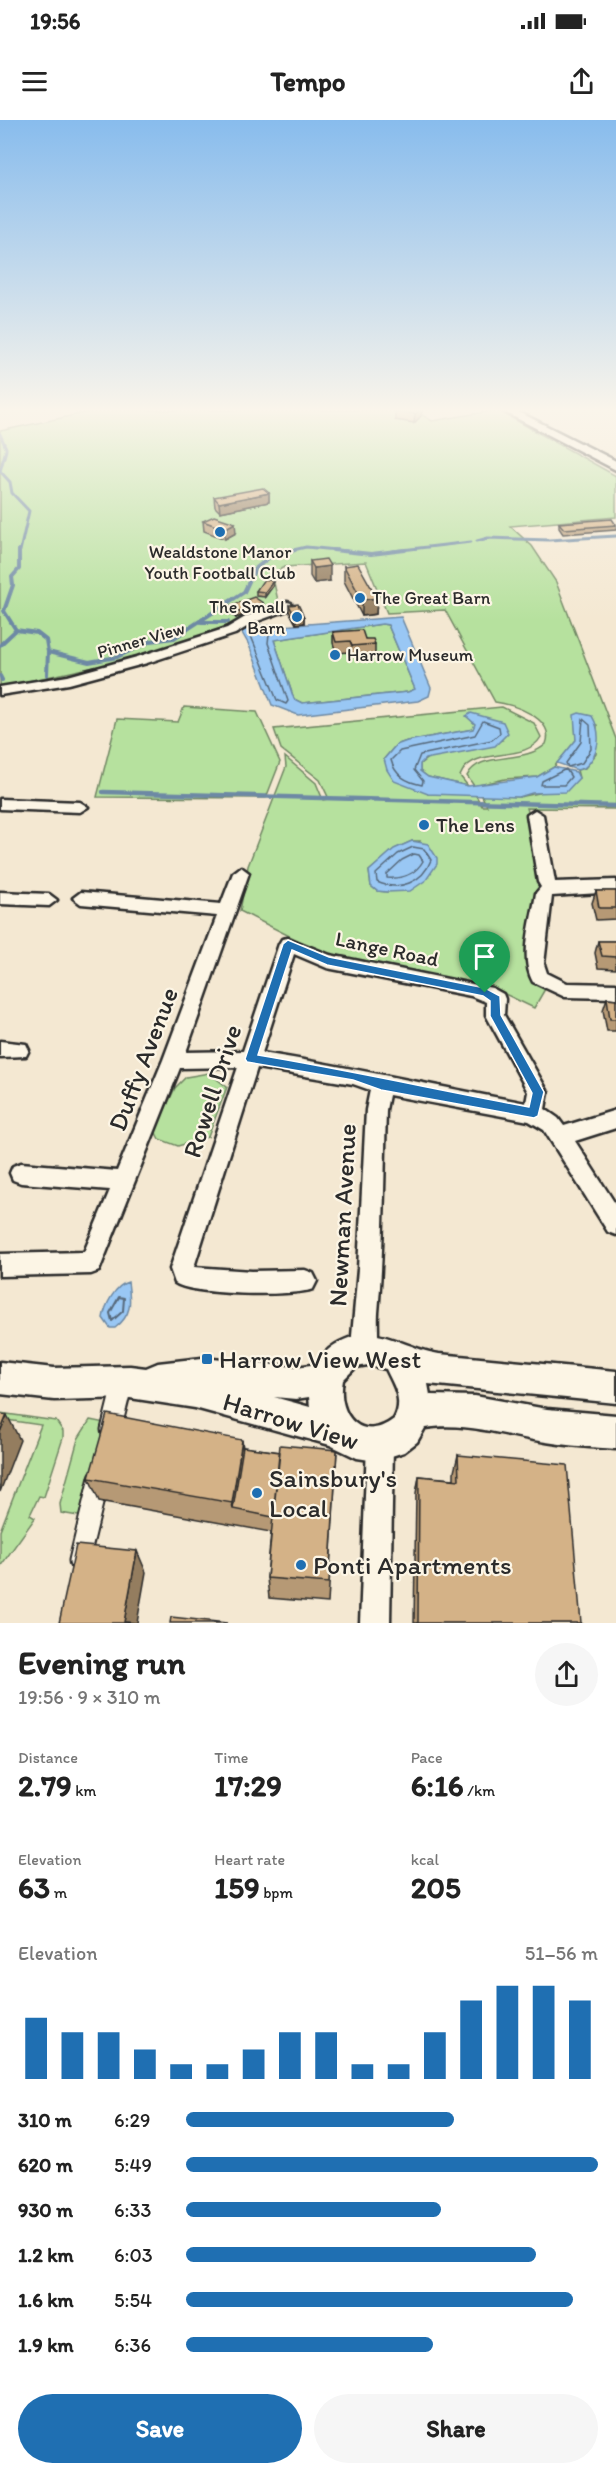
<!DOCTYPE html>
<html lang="en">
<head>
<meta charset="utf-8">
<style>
	body { margin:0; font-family:Itim,sans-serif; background:#f6f6f6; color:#222; height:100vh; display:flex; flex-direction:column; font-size:22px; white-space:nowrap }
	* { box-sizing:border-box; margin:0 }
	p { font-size:20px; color:#767676 }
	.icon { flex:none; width:33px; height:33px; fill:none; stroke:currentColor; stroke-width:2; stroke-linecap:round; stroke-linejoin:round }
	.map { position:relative; height:1503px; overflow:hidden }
	.sheet { display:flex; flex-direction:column; background:#fff; flex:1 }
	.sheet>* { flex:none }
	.pin { position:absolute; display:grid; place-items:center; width:51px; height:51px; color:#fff; margin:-62px -26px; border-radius:50% 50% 50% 0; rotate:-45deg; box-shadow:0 0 6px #0007 }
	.pin .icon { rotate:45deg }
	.round { display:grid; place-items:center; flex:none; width:63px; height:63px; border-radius:32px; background:#f6f6f6 }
	.summary { display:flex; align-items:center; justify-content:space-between; height:102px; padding:0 18px }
	h1 { font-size:33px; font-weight:800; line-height:45px }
	.metrics { display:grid; grid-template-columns:repeat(3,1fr); gap:9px; height:102px; padding:6px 18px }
	.metrics div { display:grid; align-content:center }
	.metrics b { font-size:30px; font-weight:800 }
	.metrics small { font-size:16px; font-weight:400 }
	.metrics p { font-size:16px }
	.chart { height:168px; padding:12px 18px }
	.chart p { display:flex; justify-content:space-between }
	.chart svg { width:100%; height:108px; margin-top:6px; stroke:#1f6fb2; stroke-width:6 }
	.action { display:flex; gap:12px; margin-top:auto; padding:12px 18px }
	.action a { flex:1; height:69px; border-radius:36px; background:#1f6fb2; color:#fff; font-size:24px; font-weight:800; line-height:69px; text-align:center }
	.action a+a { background:#f6f6f6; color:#222 }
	ul { padding:0 18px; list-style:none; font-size:20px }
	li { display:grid; grid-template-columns:96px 72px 1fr; align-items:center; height:45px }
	li i { height:15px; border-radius:8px; background:#1f6fb2 }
	.status { display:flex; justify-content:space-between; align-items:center; height:42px; padding:0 30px; background:#fff; direction:ltr }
	.status svg { height:16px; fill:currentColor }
	header { display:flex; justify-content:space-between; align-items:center; height:78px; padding:0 18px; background:#fff; font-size:27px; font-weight:800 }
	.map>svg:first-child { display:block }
	.green { fill:#b6e19e; stroke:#708664; stroke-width:1.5; fill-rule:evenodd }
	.water { fill:#99c7f4; stroke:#6d89a4; stroke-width:1.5; fill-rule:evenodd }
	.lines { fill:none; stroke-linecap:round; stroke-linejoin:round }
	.shore-far1 { stroke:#57697b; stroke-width:1.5 }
	.shore { stroke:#57697b; stroke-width:2 }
	.stream-far2 { stroke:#6d89a4; stroke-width:3 }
	.stream-far1 { stroke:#6d89a4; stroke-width:4 }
	.stream { stroke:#6d89a4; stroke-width:4.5 }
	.pedestrian-casing { stroke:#2b2b2b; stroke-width:23 }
	.minor-casing { stroke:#2b2b2b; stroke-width:5 }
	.tertiary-casing { stroke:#2b2b2b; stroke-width:5 }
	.pedestrian { stroke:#fcf5e5; stroke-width:19 }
	.minor { fill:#fcf5e5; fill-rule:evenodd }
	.tertiary { fill:#fcf5e5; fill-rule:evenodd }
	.wall { fill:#b69974; stroke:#2b2b2b; stroke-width:1.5 }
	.shaded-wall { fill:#947d5e; stroke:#2b2b2b; stroke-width:1.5 }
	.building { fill:#d4b287; stroke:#2b2b2b; stroke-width:1.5 }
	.route { fill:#1f6fb2; stroke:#fff; stroke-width:1.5; fill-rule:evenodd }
	.poi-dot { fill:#1f6fb2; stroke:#fcf5e5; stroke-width:2 }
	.labels { text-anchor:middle; stroke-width:4.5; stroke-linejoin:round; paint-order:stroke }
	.far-poi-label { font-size:18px; fill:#2b2b2b; stroke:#fcf5e5; text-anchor:start }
	.far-street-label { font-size:18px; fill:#2b2b2b; stroke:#fcf5e5 }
	.poi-label { font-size:21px; fill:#2b2b2b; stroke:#fcf5e5; text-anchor:start }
	.street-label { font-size:21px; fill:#2b2b2b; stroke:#fcf5e5 }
	.near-street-label { font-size:26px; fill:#2b2b2b; stroke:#fcf5e5 }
	.near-poi-label { font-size:26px; fill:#2b2b2b; stroke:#fcf5e5; text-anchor:start }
</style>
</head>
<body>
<div class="status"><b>19:56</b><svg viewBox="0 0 49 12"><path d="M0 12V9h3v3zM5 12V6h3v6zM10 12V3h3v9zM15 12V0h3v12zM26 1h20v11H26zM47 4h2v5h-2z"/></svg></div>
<header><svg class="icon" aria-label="menu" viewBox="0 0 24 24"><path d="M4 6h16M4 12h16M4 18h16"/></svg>Tempo<svg class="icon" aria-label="share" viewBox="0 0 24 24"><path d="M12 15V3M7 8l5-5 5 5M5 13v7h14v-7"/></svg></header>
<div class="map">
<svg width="616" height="1503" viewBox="0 0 616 1503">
	<rect width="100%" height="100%" fill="#f4e8d2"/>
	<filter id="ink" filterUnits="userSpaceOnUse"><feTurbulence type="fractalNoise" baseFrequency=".0167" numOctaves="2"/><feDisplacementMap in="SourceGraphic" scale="12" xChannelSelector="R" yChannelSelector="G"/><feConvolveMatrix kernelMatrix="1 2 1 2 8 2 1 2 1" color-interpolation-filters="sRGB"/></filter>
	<g filter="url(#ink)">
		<!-- green -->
		<path class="green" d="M 98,290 L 414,290 L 432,301 L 497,290 L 616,356 L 616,397 L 510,406 L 532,426 L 556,462 L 616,619 L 616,689 L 527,688 C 535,711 529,736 540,757 L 529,849 L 545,869 L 534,888 L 486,865 L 333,838 L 240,791 L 248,746 L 286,647 L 285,637 L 316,663 L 323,680 L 329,679 L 320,660 L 281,629 L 274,609 L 502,587 L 534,603 L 541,617 C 525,645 472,624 460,656 L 468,666 L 428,657 L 420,651 L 420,644 L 429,637 L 476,629 L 502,620 L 471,600 L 475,604 L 474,609 L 407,621 L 396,625 L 384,639 L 428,674 L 475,674 L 482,686 L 487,686 L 481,674 L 519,677 L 539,673 L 579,658 L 577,650 L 585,648 L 596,634 L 597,605 L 575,601 L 576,620 L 554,647 L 537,657 L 505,659 L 474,666 L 467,656 C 479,630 524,645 546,624 C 556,599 514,584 495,582 L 445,490 L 387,493 L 366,442 L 284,447 L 272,454 L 279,485 L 191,520 L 118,542 L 0,567 L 0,311 ZM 412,721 L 420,721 L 387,772 L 377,771 L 371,766 L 369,751 L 395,729 Z
			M 382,504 L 388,505 L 415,569 L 408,572 L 302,583 L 294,579 L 274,520 Z
			M 184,587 L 257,592 L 280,642 L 266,678 L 97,677 L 117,599 L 178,602 Z
			M 209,953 L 227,967 L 208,1017 L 178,1026 L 159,1019 L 155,1011 L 175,968 L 186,957 Z
			M 0,1293 L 56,1301 L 63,1311 L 63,1318 L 44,1377 L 39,1376 L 30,1395 L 35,1398 L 0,1447 L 0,1411 L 41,1305 L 0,1299 Z
			M 90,1300 L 105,1303 L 83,1392 L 78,1396 L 61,1393 L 60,1384 L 78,1319 Z"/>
		<!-- water -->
		<path class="water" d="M 401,497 L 431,568 L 429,576 L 418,581 L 298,595 L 272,585 L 249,525 L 241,511 L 248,505 L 281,506 ZM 382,504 L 388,505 L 415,569 L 408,572 L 302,583 L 294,579 L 274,520 Z
			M 471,593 L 503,602 L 508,613 L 495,626 L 425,639 L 420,644 L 420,651 L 428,657 L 468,666 L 537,657 L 554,647 L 576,652 L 579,658 L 566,672 L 532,673 L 519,677 L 428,674 L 394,661 L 387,650 L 384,639 L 396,625 L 407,621 L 473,609 L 475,604 L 466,596 Z
			M 579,593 L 592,596 C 602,613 600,635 584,648 L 577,650 L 557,643 L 576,620 L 574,595 Z
			M 412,721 L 428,724 L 437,738 L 437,744 L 426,760 L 410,771 L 387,772 L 377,771 L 371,766 L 369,751 L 394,729 Z
			M 128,1162 C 131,1183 132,1195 115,1208 L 110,1208 L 103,1198 C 105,1186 115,1165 128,1162 Z"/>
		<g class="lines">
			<!-- shore-far1 -->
			<path class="shore-far1" d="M 254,512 L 269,514 L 268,523 L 288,581 L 286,584 L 277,580 L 251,516 Z
				M 583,599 L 590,605 L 591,629 L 582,643 L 568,647 L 566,643 L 581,622 Z
				M 483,601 L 499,607 L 500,613 L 492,620 L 420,635 L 414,650 L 423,661 L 422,665 C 407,662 395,656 391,640 L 400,631 L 475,615 Z
				M 566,649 L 571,657 L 564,665 L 541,665 L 542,661 Z
				M 413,727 L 424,729 L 431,740 C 423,762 399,772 377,762 L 376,754 L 398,734 Z
				M 414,734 L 419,735 L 423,741 C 415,755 403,759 387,758 L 387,754 L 402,740 Z"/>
			<!-- shore -->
			<path class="shore" d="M 119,1177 L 124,1178 L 123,1191 L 112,1201 L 110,1193 Z"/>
			<!-- stream-far2 -->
			<path class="stream-far2" d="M 0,314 L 6,328
				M 6,330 L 0,351 L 10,362 L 12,373 L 29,391 L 20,431
				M 477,421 L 488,418 L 549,420 L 616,416
				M 289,431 L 306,427 L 347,431
				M 393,431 L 471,422"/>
			<!-- stream-far1 -->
			<path class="stream-far1" d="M 19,430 L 19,449 L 12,457 L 13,465 L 4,491 L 16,510 L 37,513 L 46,520 L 48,532 L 89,542 L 117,537 L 151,521 L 174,518 L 244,472 L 255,449 L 271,436 L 295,430
				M 333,430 L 371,434 L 405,430
				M 201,502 L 228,502
				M 0,525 L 16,510
				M 47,555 L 48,532
				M 0,556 L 2,560"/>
			<!-- stream -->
			<path class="stream" d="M 103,672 L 616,686"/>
			<!-- pedestrian casing -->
			<g class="pedestrian-casing">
				<path id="pedestrian" d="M 111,1310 L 123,1262
					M 79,1441 L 99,1358"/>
			</g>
			<!-- minor casing -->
			<g class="minor-casing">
				<path id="minor" d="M 287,482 L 291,483 L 291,489 L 255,502 L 235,514 L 147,543 L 69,564 L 0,575 L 0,567 L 68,556 L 137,537 L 227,508 L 247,496 Z
					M 0,679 L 80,682 L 88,687 L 80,692 L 0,689 Z
					M 535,690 L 543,695 L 555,762 L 616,760 L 616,772 L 552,776 L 544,844 L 547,853 L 567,863 L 616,864 L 616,878 L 565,877 L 533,862 C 519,837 532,800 536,773 L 541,767 L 538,762 L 527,695 Z
					M 241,747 L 249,753 L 186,932 L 243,931 L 279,824 L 282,819 L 288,818 L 330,835 L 492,868 L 503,874 L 505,879 L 504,895 L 548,972 L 545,989 L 558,998 L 564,1006 L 616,990 L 616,1008 L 575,1021 L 616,1085 L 616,1115 L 608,1112 L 544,1010 L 529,1001 L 389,975 L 386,990 C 384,1058 384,1125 378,1193 C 377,1207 380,1225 375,1238 L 366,1241 L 357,1238 L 352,1216 L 358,1149 L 366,990 L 370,970 L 353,964 L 257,948 L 194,1147 L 252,1151 L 305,1150 L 313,1153 L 317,1161 L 313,1169 C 294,1177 191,1175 175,1163 L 170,1149 L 238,947 L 180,948 L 99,1151 L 91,1154 L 0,1156 L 0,1134 L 84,1132 L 110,1070 L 21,1063 L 13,1060 L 10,1053 L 13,1046 L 21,1043 L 117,1051 L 163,940 L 217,796 L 81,784 L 73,778 L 81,772 L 221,784 L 233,753 ZM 294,834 L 327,848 L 471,876 L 486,882 L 486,895 L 528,972 L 526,983 C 438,967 351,947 262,933 Z
					M 0,772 L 49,774 L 57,780 L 49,786 L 0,784 Z
					M 0,921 L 26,924 L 29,930 L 26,936 L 0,937 Z
					M 380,1312 L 389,1316 L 393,1325 L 390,1503 L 360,1503 L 367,1325 L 371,1316 Z"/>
			</g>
			<!-- tertiary casing -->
			<g class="tertiary-casing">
				<path id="tertiary" d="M 501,290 L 515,290 L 616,341 L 616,350 Z
					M 360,1214 C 388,1212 412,1230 439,1234 L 616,1251 L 616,1283 L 428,1264 L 430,1275 L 475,1276 L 547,1289 L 616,1295 L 616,1329 C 593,1327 569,1326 546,1322 C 506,1316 465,1301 425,1308 L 417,1322 L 404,1332 L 376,1341 L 357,1338 L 330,1325 L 195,1288 L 130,1278 L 54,1280 L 0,1274 L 0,1242 L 54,1248 L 130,1246 L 146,1248 L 158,1243 L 202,1238 L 296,1247 L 318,1244 C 326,1226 342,1220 360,1214 ZM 368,1245 L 386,1249 C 394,1266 404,1280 394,1299 C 362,1324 336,1295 343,1260 L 356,1247 ZM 274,1277 L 296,1279 L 309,1277 L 310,1287 Z"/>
			</g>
			<!-- pedestrian -->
			<use href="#pedestrian" class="pedestrian"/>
			<!-- minor -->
			<use href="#minor" class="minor"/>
			<!-- tertiary -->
			<use href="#tertiary" class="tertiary"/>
		</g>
		<!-- wall -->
		<path class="wall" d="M 396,290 L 422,290 L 421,296 L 414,303 L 395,300 L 395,291 Z
			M 269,373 L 269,382 L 220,392 L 215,387 L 214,377 Z
			M 203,401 L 236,413 L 225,419 L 204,411 Z
			M 559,403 L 616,404 L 616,410 L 563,414 L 559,408 Z
			M 310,441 L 330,461 L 314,463 L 310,456 Z
			M 344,446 L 377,478 L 376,494 L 362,496 L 344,461 Z
			M 273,466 L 265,477 L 256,476 L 256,471 Z
			M 289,485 L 304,497 L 304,503 L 296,504 L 289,491 Z
			M 227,487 L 263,488 L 236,498 L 227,492 Z
			M 333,512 L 365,519 L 375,524 L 375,535 L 352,537 L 350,532 L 336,533 L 333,523 Z
			M 596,771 L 616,771 L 616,799 L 596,800 L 592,783 Z
			M 598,821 L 616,821 L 616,849 L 598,848 L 595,833 Z
			M 607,878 L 616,879 L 616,911 L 607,911 L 603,890 Z
			M 243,1327 L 280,1332 L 337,1330 L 328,1483 L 269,1478 L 267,1458 L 271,1412 L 99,1381 L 89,1358 Z
			M 458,1335 L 581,1503 L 414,1503 L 416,1373 L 419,1356 L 454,1359 L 454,1352 Z"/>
		<!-- shaded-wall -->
		<path class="shaded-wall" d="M 419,290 L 422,290 L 421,296 L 414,303 L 415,294 Z
			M 269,373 L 269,382 L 220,392 L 219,383 Z
			M 235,403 L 236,413 L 225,419 L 224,409 Z
			M 330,446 L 330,461 L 314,463 L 314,448 Z
			M 273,461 L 273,466 L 265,477 L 265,472 Z
			M 377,478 L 376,494 L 362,496 L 362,480 Z
			M 263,483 L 263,488 L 236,498 L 236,493 Z
			M 304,497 L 304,503 L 296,504 L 296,498 Z
			M 7,1295 L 20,1320 L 0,1372 L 0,1312 Z
			M 242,1320 L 245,1345 L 233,1389 L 232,1383 Z
			M 137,1431 L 146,1452 L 137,1503 L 124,1502 Z"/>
		<!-- building -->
		<path class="building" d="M 396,290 L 419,290 L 415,294 L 395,291 Z
			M 263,368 L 269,373 L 219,383 L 214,377 Z
			M 214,396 L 235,403 L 224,409 L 203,401 Z
			M 612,399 L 616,405 L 564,409 L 559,403 Z
			M 326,439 L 330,446 L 314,448 L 310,441 Z
			M 358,444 L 377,478 L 362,480 L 344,446 Z
			M 264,459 L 273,461 L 265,472 L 256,471 Z
			M 254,477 L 263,483 L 236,493 L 227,487 Z
			M 298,484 L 304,497 L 296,498 L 289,485 Z
			M 362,510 L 365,519 L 373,519 L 375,524 L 352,526 L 350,521 L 336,522 L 333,512 Z
			M 596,771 L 616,771 L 616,788 L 599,788 Z
			M 598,821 L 616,821 L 616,837 L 602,836 Z
			M 607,878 L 616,879 L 616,899 L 610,899 Z
			M 0,1294 L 7,1295 L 0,1312 Z
			M 107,1294 L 242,1320 L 232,1383 L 89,1358 Z
			M 280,1325 L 337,1330 L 329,1463 L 267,1458 Z
			M 243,1327 L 280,1332 L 273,1397 L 233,1389 Z
			M 458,1335 L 567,1345 L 581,1503 L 418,1503 L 419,1356 L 459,1360 Z
			M 76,1425 L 137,1431 L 124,1502 L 133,1503 L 59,1503 Z
			M 171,1497 L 227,1503 L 170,1503 Z"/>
	</g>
	<!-- sky -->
	<linearGradient id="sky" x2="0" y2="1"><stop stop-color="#88bced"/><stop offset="0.58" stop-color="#faf5eb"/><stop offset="1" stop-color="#faf5eb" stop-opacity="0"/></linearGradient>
	<rect width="616" height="500" fill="url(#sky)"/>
	<!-- route -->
	<path class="route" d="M 288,820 L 329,837 L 485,868 L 500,876 L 501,895 L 544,972 L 538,996 L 534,998 L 381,970 L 353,960 L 247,942 L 245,939 L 283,824 ZM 292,830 L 327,845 L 483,876 L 490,881 L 490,896 L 532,973 L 529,987 C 438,970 349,950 258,935 Z"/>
	<!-- markers -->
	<g class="poi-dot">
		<circle cx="220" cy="412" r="6"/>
		<circle cx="360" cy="478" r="6"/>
		<circle cx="297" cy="497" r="6"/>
		<circle cx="335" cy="535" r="6"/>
		<circle cx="424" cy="705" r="6"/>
		<rect x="201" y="1233" width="12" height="12" rx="3"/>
		<circle cx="257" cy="1373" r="6"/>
		<circle cx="301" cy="1445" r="6"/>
	</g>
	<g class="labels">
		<!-- far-poi labels -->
		<g class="far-poi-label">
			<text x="220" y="438" text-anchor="middle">Wealdstone Manor<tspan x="220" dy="21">Youth Football Club</tspan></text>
			<text x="372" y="484">The Great Barn</text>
			<text x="285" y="493" text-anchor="end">The Small<tspan x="285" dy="21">Barn</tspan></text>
			<text x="347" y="541">Harrow Museum</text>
		</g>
		<!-- far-street labels -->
		<g class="far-street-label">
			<text transform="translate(141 520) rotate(-16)" y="6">Pinner View</text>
		</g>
		<!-- poi labels -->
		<g class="poi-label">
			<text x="436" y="712">The Lens</text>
		</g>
		<!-- street labels -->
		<g class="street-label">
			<text transform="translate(387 829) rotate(12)" y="7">Lange Road</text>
		</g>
		<!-- near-street labels -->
		<g class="near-street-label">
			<text transform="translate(143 939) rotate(-69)" y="9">Duffy Avenue</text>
			<text transform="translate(212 971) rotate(-72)" y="9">Rowell Drive</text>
			<text transform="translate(342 1095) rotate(-87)" y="9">Newman Avenue</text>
			<text transform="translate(291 1301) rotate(17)" y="9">Harrow View</text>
		</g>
		<!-- near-poi labels -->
		<g class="near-poi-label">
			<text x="219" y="1248">Harrow View West</text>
			<text x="269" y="1367">Sainsbury's<tspan x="269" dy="30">Local</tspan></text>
			<text x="313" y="1454">Ponti Apartments</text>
		</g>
	</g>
</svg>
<div class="pin" style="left:485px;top:873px;background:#1e9e55"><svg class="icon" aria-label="arrive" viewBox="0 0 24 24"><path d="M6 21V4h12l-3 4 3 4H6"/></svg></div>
</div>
<section class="sheet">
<div class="summary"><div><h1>Evening run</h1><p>19:56 · 9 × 310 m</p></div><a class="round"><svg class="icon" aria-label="share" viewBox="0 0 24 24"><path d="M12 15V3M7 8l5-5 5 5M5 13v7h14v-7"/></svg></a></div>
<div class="metrics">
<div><p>Distance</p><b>2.79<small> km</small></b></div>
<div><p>Time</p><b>17:29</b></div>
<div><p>Pace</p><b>6:16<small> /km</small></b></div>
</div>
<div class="metrics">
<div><p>Elevation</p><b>63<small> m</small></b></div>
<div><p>Heart rate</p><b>159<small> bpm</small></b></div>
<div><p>kcal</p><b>205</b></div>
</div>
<div class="chart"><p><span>Elevation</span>51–56 m</p>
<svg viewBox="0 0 160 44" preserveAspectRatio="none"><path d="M5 44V19M15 44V25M25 44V25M35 44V32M45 44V38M55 44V38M65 44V32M75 44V25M85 44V25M95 44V38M105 44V38M115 44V25M125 44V12M135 44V6M145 44V6M155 44V12"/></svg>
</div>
<ul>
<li><b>310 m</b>6:29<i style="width:65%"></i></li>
<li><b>620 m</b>5:49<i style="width:100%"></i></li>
<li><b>930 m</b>6:33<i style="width:62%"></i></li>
<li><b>1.2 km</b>6:03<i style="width:85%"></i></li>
<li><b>1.6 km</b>5:54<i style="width:94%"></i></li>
<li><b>1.9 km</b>6:36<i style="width:60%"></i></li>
</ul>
<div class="action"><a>Save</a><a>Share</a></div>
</section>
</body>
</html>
